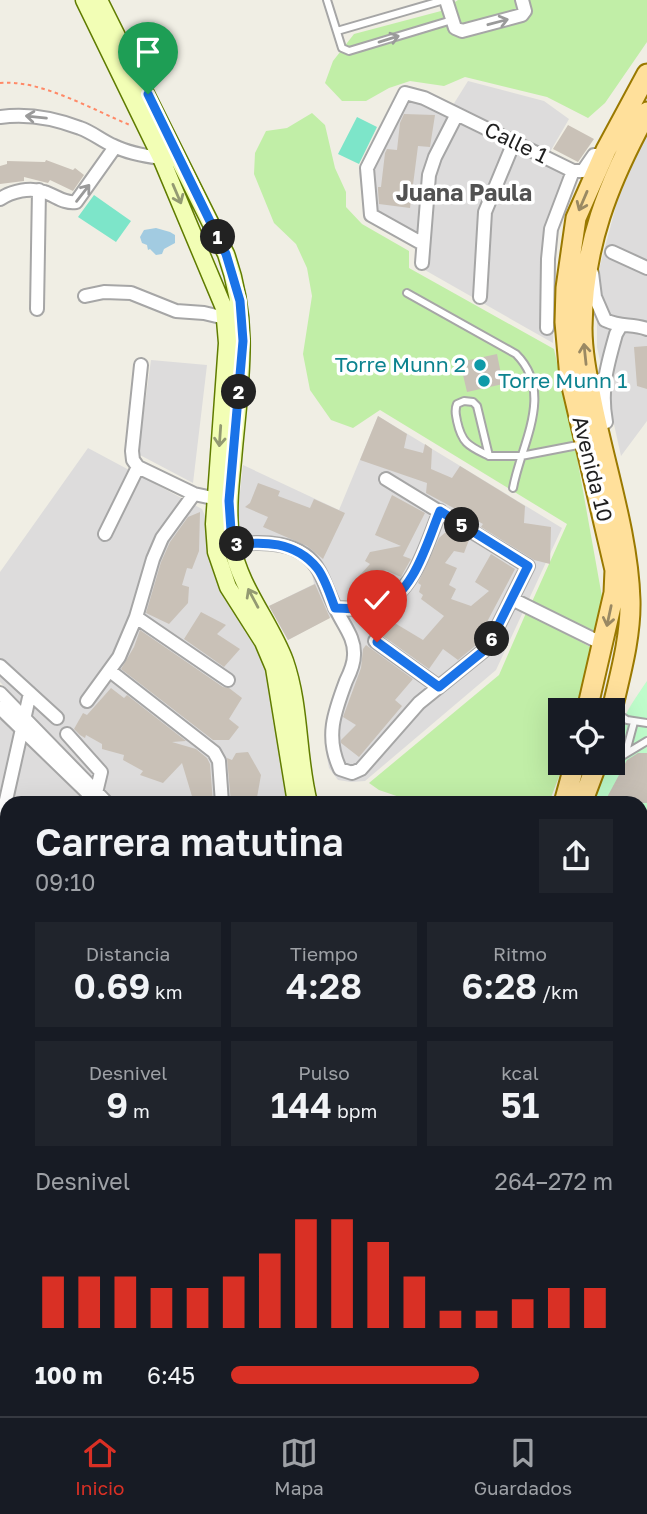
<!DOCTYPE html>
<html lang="es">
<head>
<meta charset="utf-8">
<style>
	body { margin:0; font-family:"Golos Text",sans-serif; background:#20242c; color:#f1f3f6; height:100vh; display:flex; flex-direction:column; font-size:26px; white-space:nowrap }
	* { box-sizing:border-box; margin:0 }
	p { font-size:23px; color:#9ea1a6 }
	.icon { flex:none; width:38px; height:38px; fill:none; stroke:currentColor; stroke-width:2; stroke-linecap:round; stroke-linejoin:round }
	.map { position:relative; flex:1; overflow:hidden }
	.panel { position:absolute; left:0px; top:796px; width:648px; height:621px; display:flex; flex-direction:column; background:#171b24; border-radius:21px 21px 0 0; box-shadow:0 7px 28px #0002 }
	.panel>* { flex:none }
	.controls { position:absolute; left:548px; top:698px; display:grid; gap:14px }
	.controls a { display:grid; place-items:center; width:77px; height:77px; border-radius:0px; background:#171b24; box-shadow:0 7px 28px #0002; font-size:35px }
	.pin { position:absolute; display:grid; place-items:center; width:60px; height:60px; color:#fff; margin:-72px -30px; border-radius:50% 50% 50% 0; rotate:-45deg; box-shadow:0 0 7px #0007 }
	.pin .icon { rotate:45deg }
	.km { position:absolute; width:35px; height:35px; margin:-18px; border-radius:50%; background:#222; color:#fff; font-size:19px; line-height:35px; text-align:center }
	.round { display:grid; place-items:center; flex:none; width:74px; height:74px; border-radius:0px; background:#20242c }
	.overview { display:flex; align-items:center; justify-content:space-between; height:119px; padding:0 35px }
	h1 { font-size:38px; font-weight:600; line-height:52px }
	.figures { display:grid; grid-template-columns:repeat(3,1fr); gap:10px; height:119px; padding:7px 35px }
	.figures div { display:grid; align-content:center; border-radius:0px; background:#20242c; text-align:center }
	.figures b { font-size:35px; font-weight:600 }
	.figures small { font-size:19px; font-weight:400 }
	.figures p { font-size:19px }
	.chart { height:196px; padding:14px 35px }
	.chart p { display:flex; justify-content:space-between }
	.chart svg { width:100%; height:126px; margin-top:7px; stroke:#d93025; stroke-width:6 }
	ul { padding:0 35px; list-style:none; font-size:23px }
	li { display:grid; grid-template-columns:112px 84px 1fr; align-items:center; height:52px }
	li i { height:18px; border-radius:9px; background:#d93025 }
	.tab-bar { display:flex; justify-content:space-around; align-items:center; height:98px; border-top:2px solid #363941; background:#171b24; font-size:19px; color:#9ea1a6 }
	.tab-bar a { display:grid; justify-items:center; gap:4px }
	.tab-bar .on { color:#d93025 }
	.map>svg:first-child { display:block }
	.residential { fill:#dddcdc }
	.education { fill:#fbffdf }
	.grass { fill:#c1eea7 }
	.forest { fill:#a1d396 }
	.park { fill:#bffdcb }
	.pitch { fill:#7de5c9 }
	.water { fill:#a2cbe1 }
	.building { fill:#c9c1b7 }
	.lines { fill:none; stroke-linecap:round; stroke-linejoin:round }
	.service-casing { stroke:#a6a6a6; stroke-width:10 }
	.minor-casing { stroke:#a6a6a6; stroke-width:16 }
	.secondary-casing { stroke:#607c00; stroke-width:19 }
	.primary-casing { stroke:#9a7900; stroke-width:23 }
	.path { stroke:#ff8967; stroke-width:2; stroke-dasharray:3.5 3.5; stroke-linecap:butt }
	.service { stroke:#fff; stroke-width:6 }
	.minor { stroke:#fff; stroke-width:12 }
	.secondary { stroke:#f2feb5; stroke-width:16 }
	.primary { stroke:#ffe09b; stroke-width:19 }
	.oneway { stroke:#9a9a9a }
	.oneway2 { stroke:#939a72 }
	.oneway3 { stroke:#9a8963 }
	.route-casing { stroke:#fff; stroke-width:14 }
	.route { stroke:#1a73e8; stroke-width:9 }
	.culture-dot { fill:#0f9aa8; stroke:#fff; stroke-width:2.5 }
	.labels { text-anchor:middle; stroke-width:7; stroke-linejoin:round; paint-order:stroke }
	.street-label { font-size:21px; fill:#1f1f1f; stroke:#fff }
	.culture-label { font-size:21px; fill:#0d838f; stroke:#fff; text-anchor:end }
	.neighbourhood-label { font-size:23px; font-weight:bold; fill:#525252; stroke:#fff }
</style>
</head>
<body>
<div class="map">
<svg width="647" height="1416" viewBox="0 0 647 1416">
	<rect width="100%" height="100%" fill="#f0eee4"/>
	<!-- residential -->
	<path class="residential" d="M 468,81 L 544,101 L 569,119 L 550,152 L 582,171 L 555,235 L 553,343 L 416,265 L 417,249 L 365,219 L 359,172 L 401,89 L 429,94 L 453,105 Z
		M 647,129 L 647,421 L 621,456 L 597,347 L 597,277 L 617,202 Z
		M 151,360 L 207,365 L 193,483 L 138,454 Z
		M 378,416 L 562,528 L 496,670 L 365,781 L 351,782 L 338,780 L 329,768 L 326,752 L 330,703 L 348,654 L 345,640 L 331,617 L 288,640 L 269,606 L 314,584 L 311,569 L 301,560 L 236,529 L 243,465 L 339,510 Z
		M 88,448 L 202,509 L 268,661 L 291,803 L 117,803 L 0,682 L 0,572 Z
		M 0,714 L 18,734 L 0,815 Z
		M 24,739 L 87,803 L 9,803 Z
		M 7,814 L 7,934 L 0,932 L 0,845 Z
		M 0,941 L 7,942 L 7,1062 L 0,1061 Z
		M 0,1068 L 7,1069 L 7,1159 L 0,1156 Z
		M 7,1171 L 7,1307 L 0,1313 L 0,1174 Z
		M 143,1411 L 605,1411 L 602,1416 L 153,1416 Z"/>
	<!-- education -->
	<path class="education" d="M 7,1358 L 7,1410 L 141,1410 L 151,1416 L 0,1416 L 0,1363 Z"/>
	<!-- grass -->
	<path class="grass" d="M 458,0 L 647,0 L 647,42 L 605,103 L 588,118 L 547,97 L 465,77 L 444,86 L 410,81 L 389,88 L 366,101 L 342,101 L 325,83 L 333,61 L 354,34 L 441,11 Z
		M 312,113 L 325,125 L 335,168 L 346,192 L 346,207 L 362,224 L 409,251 L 409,268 L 554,349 L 573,435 L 604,608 L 599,637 L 531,604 L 567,524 L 380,410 L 353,428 L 331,420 L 310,390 L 303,354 L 312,296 L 307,268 L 296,244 L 274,223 L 254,174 L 255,153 L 266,131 L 287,128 Z
		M 526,613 L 598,651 L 584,710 L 560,710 L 560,763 L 564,763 L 549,803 L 417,803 L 379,790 L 369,783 L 499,675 Z"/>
	<!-- forest -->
	<path class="forest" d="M 641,1300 L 647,1303 L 647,1381 L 641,1405 Z"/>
	<!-- park -->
	<path class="park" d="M 647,681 L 647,917 L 641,920 L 640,803 L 586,803 L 604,763 L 612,763 C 613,731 629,707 647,681 Z"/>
	<!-- pitch -->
	<path class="pitch" d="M 357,117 L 377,127 L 359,164 L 338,154 Z
		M 94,195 L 131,221 L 116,242 L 78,217 Z"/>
	<!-- water -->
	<path class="water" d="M 156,228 L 170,232 L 175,235 L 175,243 L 164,249 L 162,254 L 156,255 L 150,249 L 148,250 L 147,245 L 142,243 L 140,237 L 144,230 Z"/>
	<!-- building -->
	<path class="building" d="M 404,114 L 435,115 L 430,147 L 418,146 L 410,208 L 379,204 L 378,190 L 378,187 L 381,187 L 385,153 L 387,149 L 397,150 L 400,123 Z
		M 568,125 L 594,139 L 578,162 L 553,149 Z
		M 46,160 L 73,170 L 75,168 L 84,175 L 73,191 L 50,180 L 48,183 L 24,177 L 24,181 L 0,184 L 0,166 L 7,164 L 7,161 L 45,162 Z
		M 647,346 L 647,389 L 637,386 L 634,347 Z
		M 497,354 L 503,384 L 467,392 L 460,362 Z
		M 378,416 L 407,434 L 404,448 L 423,453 L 425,444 L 432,449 L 431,469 L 452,478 L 460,466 L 525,506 L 524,523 L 551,527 L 550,564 L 534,560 L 481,527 L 483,524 L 426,493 L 427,483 L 360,460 Z
		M 258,483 L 280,491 L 278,496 L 310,508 L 314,499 L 345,513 L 323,559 L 307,546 L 263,527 L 268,517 L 245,507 L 250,503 Z
		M 392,495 L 425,513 L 403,556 L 411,559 L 401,577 L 385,570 L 394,585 L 388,591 L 374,596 L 371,593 L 347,599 L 350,586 L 370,564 L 365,561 L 370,552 L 401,546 L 375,535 Z
		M 200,512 L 199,551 L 192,569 L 187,568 L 182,585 L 189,587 L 188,603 L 169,624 L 146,613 L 161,562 L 170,542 L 188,517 Z
		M 448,530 L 452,530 L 469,540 L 464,553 L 454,551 L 445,563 L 457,568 L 449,585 L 456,589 L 451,599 L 471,606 L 489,591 L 475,582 L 491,554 L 515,569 L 479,637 L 482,639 L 480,642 L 458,660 L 443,649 L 429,669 L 383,636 L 393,622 L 423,640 L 444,616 L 421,599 L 423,595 L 419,592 L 421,585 L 418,583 L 439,538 Z
		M 315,584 L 330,618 L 288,640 L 269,606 Z
		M 201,612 L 226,625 L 217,634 L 240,649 L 224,667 L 184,639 Z
		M 140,630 L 223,687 L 229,688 L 242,698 L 229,719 L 239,727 L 229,740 L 213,740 L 121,669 L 134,647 Z
		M 366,645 L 413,679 L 395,700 L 402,706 L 359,757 L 341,743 L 341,740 L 356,725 L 343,717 L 361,668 L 363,649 Z
		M 111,688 L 124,698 L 127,695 L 186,741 L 172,742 L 196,749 L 207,758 L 210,764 L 213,803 L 194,803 L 182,763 L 163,783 L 140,775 L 143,771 L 123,760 L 124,755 L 102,749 L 102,744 L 86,735 L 85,738 L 80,735 L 74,729 L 83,713 L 87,715 Z
		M 248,752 L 261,775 L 256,803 L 231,803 L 227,758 L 232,760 L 236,753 Z
		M 638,753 L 647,753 L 647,803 L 604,803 L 627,760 Z"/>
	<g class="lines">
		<!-- service casing -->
		<g class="service-casing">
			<path id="service" d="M 327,0 L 342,48 L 349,51 L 452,20
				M 337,31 L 444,0
				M 407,293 L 516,354 C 555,393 521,444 513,488
				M 464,401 L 473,402 L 477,406 L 489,456 C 469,446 462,444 457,421 C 456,414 454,411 457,404 Z
				M 489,456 L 521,456 L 583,444
				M 613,711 L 627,720 L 647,723
				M 626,752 L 634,722
				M 612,762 L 647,741"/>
		</g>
		<!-- minor casing -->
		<g class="minor-casing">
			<path id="minor" d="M 446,0 L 455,28 L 462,31 L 522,15 L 525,11 L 522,0
				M 0,117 C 28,113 54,118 80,128 C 92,132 102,141 114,146 C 128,153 145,156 161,158
				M 0,199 C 12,191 30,187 44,192 C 55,195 64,204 76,202 L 115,147
				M 423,244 L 371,215 L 367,168 L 405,93 L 424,98 L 573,171 L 583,171 L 594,155 L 603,155
				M 612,252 L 647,268
				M 422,263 L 429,175 L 435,157 L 457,114
				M 592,273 L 595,297 L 605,320 C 622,328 631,323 647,329
				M 85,296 L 104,292 L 131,293 L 176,311 L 204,313 L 225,318
				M 480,297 L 485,212 L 514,142
				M 37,309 L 39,190
				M 547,328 L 548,259 L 551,229 L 573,171
				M 141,365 L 132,451 L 133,460 L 138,467 L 194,494 L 222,500
				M 606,422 C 600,389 607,366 616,334 L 620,327
				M 105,534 L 138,467
				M 232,545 C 262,541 302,540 319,571 C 326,584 330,598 337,611 C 344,626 355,638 354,655 C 354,664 350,673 346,681 C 334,713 325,737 340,769 L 352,773 L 361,769 L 419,703 L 487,648 L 528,566 L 386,479
				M 512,599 L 603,644
				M 335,608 C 349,608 366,611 379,606 C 414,593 427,543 440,511
				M 136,617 L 228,680
				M 375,641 L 439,687
				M 0,666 L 57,718
				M 110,671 L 214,752 L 219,761 L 222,803
				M 0,693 L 107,803
				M 87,701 L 119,657 L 136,617 L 153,559 L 162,538 L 194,494
				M 0,708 L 98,803
				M 67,734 L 101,772 L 95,797
				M 0,827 L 30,693
				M 0,937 L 7,938
				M 640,967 L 647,934
				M 640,995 L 647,996
				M 0,1065 L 7,1066
				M 0,1169 L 7,1166
				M 640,1227 L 647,1208
				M 283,1410 L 292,1416
				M 452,1416 L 455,1410"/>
		</g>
		<!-- secondary casing -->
		<g class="secondary-casing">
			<path id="secondary" d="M 84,0 L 161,158 L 224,308 L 227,343 L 214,524 L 216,552 L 228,587 L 263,642 L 274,668 L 296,803
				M 99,0 L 226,254 C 252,326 239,386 233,460 C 230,488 227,517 232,545 C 240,588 270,621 285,661 C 301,707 297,757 309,803"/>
		</g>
		<!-- primary casing -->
		<g class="primary-casing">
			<path id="primary" d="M 587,710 L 614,593 L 615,570 L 570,378 L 565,322 L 566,288 L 576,218 L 606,150 L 647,74
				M 612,710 C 620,675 631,637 630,600 C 628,536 606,470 593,407 C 588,381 582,354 582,328 C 583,246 608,183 647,112
				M 564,803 L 575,763
				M 582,803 L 597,763
				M 640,1259 L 647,1261
				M 640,1285 L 647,1287
				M 0,1319 L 7,1313
				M 0,1336 L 7,1331"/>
		</g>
		<!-- path -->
		<path class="path" d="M 0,83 C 40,79 93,110 130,125"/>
		<!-- service -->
		<use href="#service" class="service"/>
		<!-- minor -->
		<use href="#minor" class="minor"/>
		<!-- secondary -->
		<use href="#secondary" class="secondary"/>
		<!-- primary -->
		<use href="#primary" class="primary"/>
	</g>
	<!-- one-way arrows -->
	<defs><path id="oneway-shaft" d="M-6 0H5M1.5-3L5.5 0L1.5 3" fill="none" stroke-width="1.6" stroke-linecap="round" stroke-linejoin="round" transform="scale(1.75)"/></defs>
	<g class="oneway">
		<use href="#oneway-shaft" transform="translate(498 22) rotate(-15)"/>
		<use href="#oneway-shaft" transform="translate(389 39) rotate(-17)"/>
		<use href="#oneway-shaft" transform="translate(36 117) rotate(-174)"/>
		<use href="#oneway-shaft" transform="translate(83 193) rotate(-52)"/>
	</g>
	<g class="oneway2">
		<use href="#oneway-shaft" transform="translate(177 194) rotate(67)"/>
		<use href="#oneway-shaft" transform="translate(220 436) rotate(94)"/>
		<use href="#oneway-shaft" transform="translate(253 598) rotate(-118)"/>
	</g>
	<g class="oneway3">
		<use href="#oneway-shaft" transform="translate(583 201) rotate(113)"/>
		<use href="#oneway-shaft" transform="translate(585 354) rotate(-96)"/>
		<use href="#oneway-shaft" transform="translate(609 616) rotate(102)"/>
	</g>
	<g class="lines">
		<!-- route casing -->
		<g class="route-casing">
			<path id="route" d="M 148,94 L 226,254 L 240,301 L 243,341 L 229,501 L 232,545 C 263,541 295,541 317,568 C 325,578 330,595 335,608 C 348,608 366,611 379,607 C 414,594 427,542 440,511 L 528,566 L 487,648 L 439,687 L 377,642"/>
		</g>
		<!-- route -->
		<use href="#route" class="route"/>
	</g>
	<!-- markers -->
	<g class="culture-dot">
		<circle cx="480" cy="365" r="7"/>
		<circle cx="484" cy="381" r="7"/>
	</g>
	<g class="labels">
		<!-- street labels -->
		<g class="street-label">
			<text transform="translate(516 143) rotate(26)" y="7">Calle 1</text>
			<text transform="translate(592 469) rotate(76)" y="7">Avenida 10</text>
		</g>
		<!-- culture labels -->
		<g class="culture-label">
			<text x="466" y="372">Torre Munn 2</text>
			<text x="498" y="388" text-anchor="start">Torre Munn 1</text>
		</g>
		<!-- neighbourhood labels -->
		<g class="neighbourhood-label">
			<text x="464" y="201">Juana Paula</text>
		</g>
	</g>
</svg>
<div class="controls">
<a><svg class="icon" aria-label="locate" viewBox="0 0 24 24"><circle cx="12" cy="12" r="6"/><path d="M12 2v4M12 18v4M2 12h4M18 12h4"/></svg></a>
</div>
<div class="pin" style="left:148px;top:94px;background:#1e9e55"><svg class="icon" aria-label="arrive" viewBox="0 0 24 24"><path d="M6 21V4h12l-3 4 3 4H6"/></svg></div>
<div class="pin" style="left:377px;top:642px;background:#d93025"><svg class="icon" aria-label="check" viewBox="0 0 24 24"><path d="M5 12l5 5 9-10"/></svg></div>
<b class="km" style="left:218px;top:237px">1</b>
<b class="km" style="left:239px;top:392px">2</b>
<b class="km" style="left:237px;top:544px">3</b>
<b class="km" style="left:462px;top:525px">5</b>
<b class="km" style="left:492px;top:639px">6</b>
<section class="panel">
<div class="overview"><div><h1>Carrera matutina</h1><p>09:10</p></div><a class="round"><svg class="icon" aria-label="share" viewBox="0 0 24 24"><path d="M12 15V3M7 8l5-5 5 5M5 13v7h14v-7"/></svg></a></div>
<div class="figures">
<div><p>Distancia</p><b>0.69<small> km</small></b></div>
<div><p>Tiempo</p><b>4:28</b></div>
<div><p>Ritmo</p><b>6:28<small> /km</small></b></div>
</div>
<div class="figures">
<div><p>Desnivel</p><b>9<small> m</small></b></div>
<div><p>Pulso</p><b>144<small> bpm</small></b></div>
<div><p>kcal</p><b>51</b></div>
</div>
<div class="chart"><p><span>Desnivel</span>264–272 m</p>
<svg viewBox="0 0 160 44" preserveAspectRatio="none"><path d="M5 44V26M15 44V26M25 44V26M35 44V30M45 44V30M55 44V26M65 44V18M75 44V6M85 44V6M95 44V14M105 44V26M115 44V38M125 44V38M135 44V34M145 44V30M155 44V30"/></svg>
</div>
<ul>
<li><b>100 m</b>6:45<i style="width:65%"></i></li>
</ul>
</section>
</div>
<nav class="tab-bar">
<a class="on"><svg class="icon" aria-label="home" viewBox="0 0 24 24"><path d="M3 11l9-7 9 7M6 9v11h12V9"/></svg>Inicio</a>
<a><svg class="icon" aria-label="map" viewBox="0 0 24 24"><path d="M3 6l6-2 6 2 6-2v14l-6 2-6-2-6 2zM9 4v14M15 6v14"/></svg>Mapa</a>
<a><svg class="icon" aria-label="saved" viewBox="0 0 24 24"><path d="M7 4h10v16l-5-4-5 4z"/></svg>Guardados</a>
</nav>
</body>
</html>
